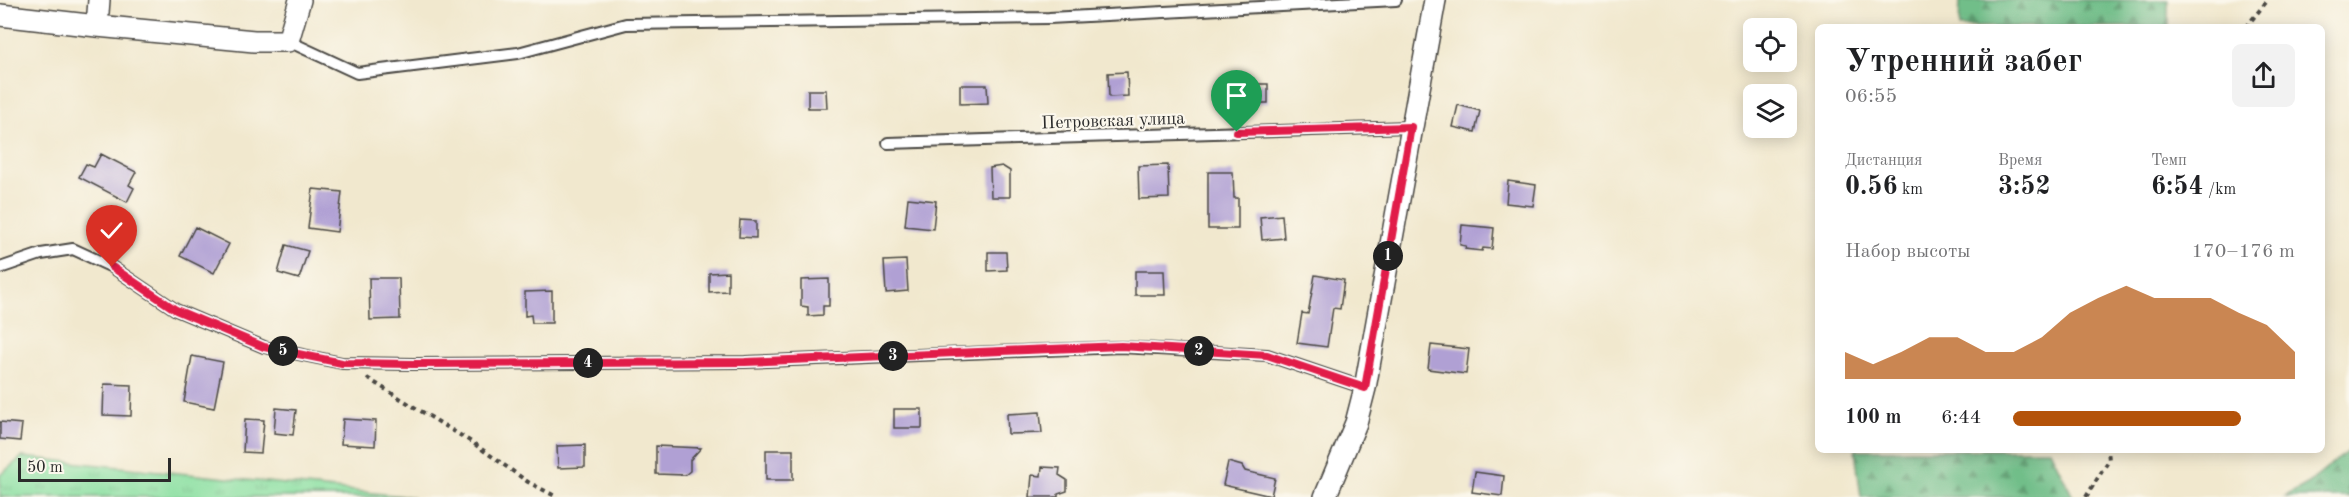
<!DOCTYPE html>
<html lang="ru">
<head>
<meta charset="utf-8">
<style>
	body { margin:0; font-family:"Old Standard TT",serif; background:#f2f2f2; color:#202124; height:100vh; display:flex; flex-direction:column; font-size:22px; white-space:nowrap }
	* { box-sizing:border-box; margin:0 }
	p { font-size:20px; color:#757577 }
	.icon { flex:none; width:33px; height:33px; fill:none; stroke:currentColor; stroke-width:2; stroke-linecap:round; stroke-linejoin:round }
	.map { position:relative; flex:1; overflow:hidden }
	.panel { position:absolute; left:1815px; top:24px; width:510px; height:429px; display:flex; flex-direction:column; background:#fff; border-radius:9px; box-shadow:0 3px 15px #0003 }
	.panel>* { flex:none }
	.fabs { position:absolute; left:1743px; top:18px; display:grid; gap:12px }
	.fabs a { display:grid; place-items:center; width:54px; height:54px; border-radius:9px; background:#fff; box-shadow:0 3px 15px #0003; font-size:30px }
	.scale { position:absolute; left:18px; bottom:15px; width:153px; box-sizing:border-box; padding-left:6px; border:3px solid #2b2b2b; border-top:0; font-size:16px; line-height:21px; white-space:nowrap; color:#2b2b2b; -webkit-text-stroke:4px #fbf7ec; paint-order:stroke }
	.pin { position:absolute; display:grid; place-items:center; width:51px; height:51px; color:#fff; margin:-62px -26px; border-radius:50% 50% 50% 0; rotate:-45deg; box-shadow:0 0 6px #0007 }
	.pin .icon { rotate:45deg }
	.km { position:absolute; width:30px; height:30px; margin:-15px; border-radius:50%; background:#222; color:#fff; font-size:16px; line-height:30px; text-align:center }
	.round { display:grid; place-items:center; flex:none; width:63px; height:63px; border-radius:9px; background:#f2f2f2 }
	.headline { display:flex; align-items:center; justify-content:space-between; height:102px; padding:0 30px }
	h1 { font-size:33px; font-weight:700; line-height:45px }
	.stats { display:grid; grid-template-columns:repeat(3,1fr); gap:9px; height:102px; padding:6px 30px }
	.stats div { display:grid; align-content:center }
	.stats b { font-size:26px; font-weight:700 }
	.stats small { font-size:16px; font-weight:400 }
	.stats p { font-size:16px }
	.chart { height:168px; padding:12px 30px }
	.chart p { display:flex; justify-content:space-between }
	.chart svg { width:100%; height:108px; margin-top:6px; fill:#b45309; opacity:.7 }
	ul { padding:0 30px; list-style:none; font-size:20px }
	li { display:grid; grid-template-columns:96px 72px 1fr; align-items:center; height:45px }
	li i { height:15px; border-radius:8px; background:#b45309 }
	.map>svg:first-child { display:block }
	.grass { fill:url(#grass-tufts); stroke:#5c8667; stroke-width:1.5 }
	.forest { fill:url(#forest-firs); stroke:#4e745a; stroke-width:1.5 }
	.building { fill:#b0a0d4 }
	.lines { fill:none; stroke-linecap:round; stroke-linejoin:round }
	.service-casing { stroke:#494743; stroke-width:14 }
	.minor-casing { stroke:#494743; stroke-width:24 }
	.path { stroke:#494743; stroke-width:4; stroke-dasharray:4.5 4.5; stroke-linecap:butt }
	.service { stroke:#fff; stroke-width:10 }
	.minor { stroke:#fff; stroke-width:21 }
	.route-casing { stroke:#fff; stroke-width:12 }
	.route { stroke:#e11d48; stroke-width:8 }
	.labels { text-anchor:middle; stroke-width:4.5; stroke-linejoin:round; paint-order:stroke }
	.street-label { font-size:18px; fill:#2b2b2b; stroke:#fbf7ec }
</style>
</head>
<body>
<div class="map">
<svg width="2349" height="497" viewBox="0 0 2349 497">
	<defs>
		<pattern id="grass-tufts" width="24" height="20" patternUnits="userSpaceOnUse" patternTransform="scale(1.5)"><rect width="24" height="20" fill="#8ce0a3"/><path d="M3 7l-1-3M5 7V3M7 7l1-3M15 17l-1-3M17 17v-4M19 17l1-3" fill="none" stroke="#79c08c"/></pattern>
		<pattern id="forest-firs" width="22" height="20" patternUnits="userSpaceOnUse" patternTransform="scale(1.5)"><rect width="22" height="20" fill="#71be89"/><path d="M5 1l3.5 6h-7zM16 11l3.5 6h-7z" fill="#5d9b70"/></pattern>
	</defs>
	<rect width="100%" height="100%" fill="#fbf7ec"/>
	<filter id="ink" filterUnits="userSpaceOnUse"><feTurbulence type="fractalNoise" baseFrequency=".0167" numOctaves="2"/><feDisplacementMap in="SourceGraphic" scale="12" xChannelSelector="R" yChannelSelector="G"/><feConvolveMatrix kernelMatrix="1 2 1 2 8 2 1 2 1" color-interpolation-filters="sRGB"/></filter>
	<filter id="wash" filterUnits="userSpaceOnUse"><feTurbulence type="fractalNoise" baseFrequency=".008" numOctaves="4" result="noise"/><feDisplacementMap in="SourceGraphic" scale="24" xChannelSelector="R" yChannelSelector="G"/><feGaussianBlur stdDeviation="1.35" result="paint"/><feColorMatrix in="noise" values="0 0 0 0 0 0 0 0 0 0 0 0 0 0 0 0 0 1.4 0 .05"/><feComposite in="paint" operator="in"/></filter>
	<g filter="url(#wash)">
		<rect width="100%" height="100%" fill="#f1e8ce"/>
		<!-- grass -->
		<path class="grass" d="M 22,457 L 413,497 L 0,497 L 0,475 Z"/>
		<!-- forest -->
		<path class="forest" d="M 1960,0 L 2168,0 L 2168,27 L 1959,27 Z
			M 1855,450 L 2050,450 L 2073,497 L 1861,497 Z
			M 2349,450 L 2349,497 L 2284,497 L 2309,483 Z"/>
		<g id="blocks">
			<!-- building -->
			<path class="building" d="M 1127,72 L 1128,96 L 1109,97 L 1108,73 Z
				M 1249,84 L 1268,84 L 1268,103 L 1250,103 Z
				M 960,85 L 987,85 L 988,103 L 960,104 Z
				M 808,90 L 826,90 L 827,108 L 808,108 Z
				M 1458,105 L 1480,111 L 1475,132 L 1453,127 Z
				M 101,154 L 136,172 L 129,185 L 134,188 L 127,202 L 79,177 L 86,164 L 94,167 Z
				M 1168,165 L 1169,198 L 1139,199 L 1138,166 Z
				M 1002,166 L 1010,171 L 1010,197 L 991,197 L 990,168 Z
				M 1208,172 L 1233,172 L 1234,198 L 1238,198 L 1238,229 L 1208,229 Z
				M 1508,181 L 1536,185 L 1533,206 L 1506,203 Z
				M 313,189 L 342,192 L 337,232 L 308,228 Z
				M 908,198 L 936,201 L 933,229 L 905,226 Z
				M 1282,215 L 1284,238 L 1262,240 L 1260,217 Z
				M 740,220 L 756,221 L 756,238 L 739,237 Z
				M 1462,225 L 1494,228 L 1492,249 L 1483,248 L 1482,251 L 1465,249 L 1466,246 L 1460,245 Z
				M 195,227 L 229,244 L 214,273 L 180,256 Z
				M 286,245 L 308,251 L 299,279 L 278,273 Z
				M 988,252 L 1006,252 L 1007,270 L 988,271 Z
				M 906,260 L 908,291 L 886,293 L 884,261 Z
				M 1135,271 L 1164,271 L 1165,295 L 1135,295 Z
				M 728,272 L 728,291 L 709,292 L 709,273 Z
				M 1315,275 L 1344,280 L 1340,309 L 1333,308 L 1327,347 L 1297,343 L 1302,313 L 1308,314 Z
				M 369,278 L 399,278 L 400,319 L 370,320 Z
				M 829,279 L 829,306 L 823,306 L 823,315 L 808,316 L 808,307 L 801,306 L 801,280 Z
				M 552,291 L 552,323 L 532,323 L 531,315 L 525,316 L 525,292 Z
				M 1431,345 L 1469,349 L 1466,374 L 1428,369 Z
				M 192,356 L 223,362 L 214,408 L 184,402 Z
				M 104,384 L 132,385 L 131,416 L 103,415 Z
				M 276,408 L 296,410 L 293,435 L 274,433 Z
				M 894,409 L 922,409 L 922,428 L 894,428 Z
				M 1040,412 L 1042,433 L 1008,434 L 1007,414 Z
				M 245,419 L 264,420 L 261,453 L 243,452 Z
				M 343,419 L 376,421 L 375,446 L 341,444 Z
				M 0,422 L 22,424 L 20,441 L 0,439 Z
				M 585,445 L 585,467 L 558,468 L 557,446 Z
				M 656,446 L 701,448 L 690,460 L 690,471 L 685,475 L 656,474 Z
				M 766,450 L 793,450 L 793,480 L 766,480 Z
				M 1228,462 L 1242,466 L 1245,471 L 1275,478 L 1271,496 L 1223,485 Z
				M 1042,467 L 1060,468 L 1059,475 L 1067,480 L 1067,491 L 1058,494 L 1058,497 L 1030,497 L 1032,475 L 1041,476 Z
				M 1475,472 L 1504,476 L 1502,496 L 1472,492 Z"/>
		</g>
	</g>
	<g filter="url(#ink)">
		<use href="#blocks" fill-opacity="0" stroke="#494743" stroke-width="1.5"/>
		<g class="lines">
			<!-- service casing -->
			<g class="service-casing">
				<path id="service" d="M 288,41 L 357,73 L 518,53 L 626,24 L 1049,18 L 1396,0
					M 888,143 L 1411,127
					M 0,268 L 41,254 L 73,249 L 112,267 L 176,310 L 264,347 L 342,363 L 414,364 L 745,362 L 1121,347 L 1267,355 L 1365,388"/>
			</g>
			<!-- minor casing -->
			<g class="minor-casing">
				<path id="minor" d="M 0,15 L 97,26 L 99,0
					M 97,26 L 254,41 L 288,41 L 300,0
					M 1325,497 L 1356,423 L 1365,388 L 1435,0"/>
			</g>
			<!-- path -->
			<path class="path" d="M 2246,27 L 2268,0
				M 367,378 L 473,443 L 528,482 L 557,497
				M 2086,497 L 2109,460 L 2108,450"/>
			<!-- service -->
			<use href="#service" class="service"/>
			<!-- minor -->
			<use href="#minor" class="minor"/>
		</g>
	</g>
	<g class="lines" filter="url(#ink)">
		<!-- route casing -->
		<g class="route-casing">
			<path id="route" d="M 112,267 L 176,310 L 264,347 L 342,363 L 414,364 L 745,362 L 1121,346 L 1267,355 L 1365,388 L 1411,127 L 1237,132"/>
		</g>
		<!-- route -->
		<use href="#route" class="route"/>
	</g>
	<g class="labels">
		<!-- street labels -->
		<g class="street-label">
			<text transform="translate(1113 120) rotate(-2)" y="6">Петровская улица</text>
		</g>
	</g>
</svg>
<div class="fabs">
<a><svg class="icon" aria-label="locate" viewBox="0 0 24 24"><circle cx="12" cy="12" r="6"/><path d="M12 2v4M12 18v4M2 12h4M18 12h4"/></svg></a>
<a><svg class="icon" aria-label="layers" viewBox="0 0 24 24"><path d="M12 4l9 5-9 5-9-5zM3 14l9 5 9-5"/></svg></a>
</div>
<div class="scale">50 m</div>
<div class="pin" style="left:1237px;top:132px;background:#1e9e55"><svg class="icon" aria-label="arrive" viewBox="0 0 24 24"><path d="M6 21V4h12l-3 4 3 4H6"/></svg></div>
<div class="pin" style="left:112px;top:267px;background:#d93025"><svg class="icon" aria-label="check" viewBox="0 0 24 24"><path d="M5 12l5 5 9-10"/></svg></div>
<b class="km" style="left:1388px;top:256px">1</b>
<b class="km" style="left:1199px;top:351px">2</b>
<b class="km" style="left:893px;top:356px">3</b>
<b class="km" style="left:588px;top:363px">4</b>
<b class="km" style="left:283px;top:351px">5</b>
<section class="panel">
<div class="headline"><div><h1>Утренний забег</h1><p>06:55</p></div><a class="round"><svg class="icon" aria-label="share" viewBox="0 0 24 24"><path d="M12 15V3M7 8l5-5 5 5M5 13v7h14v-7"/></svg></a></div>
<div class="stats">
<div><p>Дистанция</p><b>0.56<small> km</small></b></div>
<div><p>Время</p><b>3:52</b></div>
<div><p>Темп</p><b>6:54<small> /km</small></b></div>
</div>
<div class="chart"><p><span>Набор высоты</span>170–176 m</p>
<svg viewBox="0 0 160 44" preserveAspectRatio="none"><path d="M0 44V33L10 38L20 33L30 27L40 27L50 33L60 33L70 27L80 17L90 11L100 6L110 11L120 11L130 11L140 17L150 22L160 33V44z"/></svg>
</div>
<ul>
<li><b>100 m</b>6:44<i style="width:81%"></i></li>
</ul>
</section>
</div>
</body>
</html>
